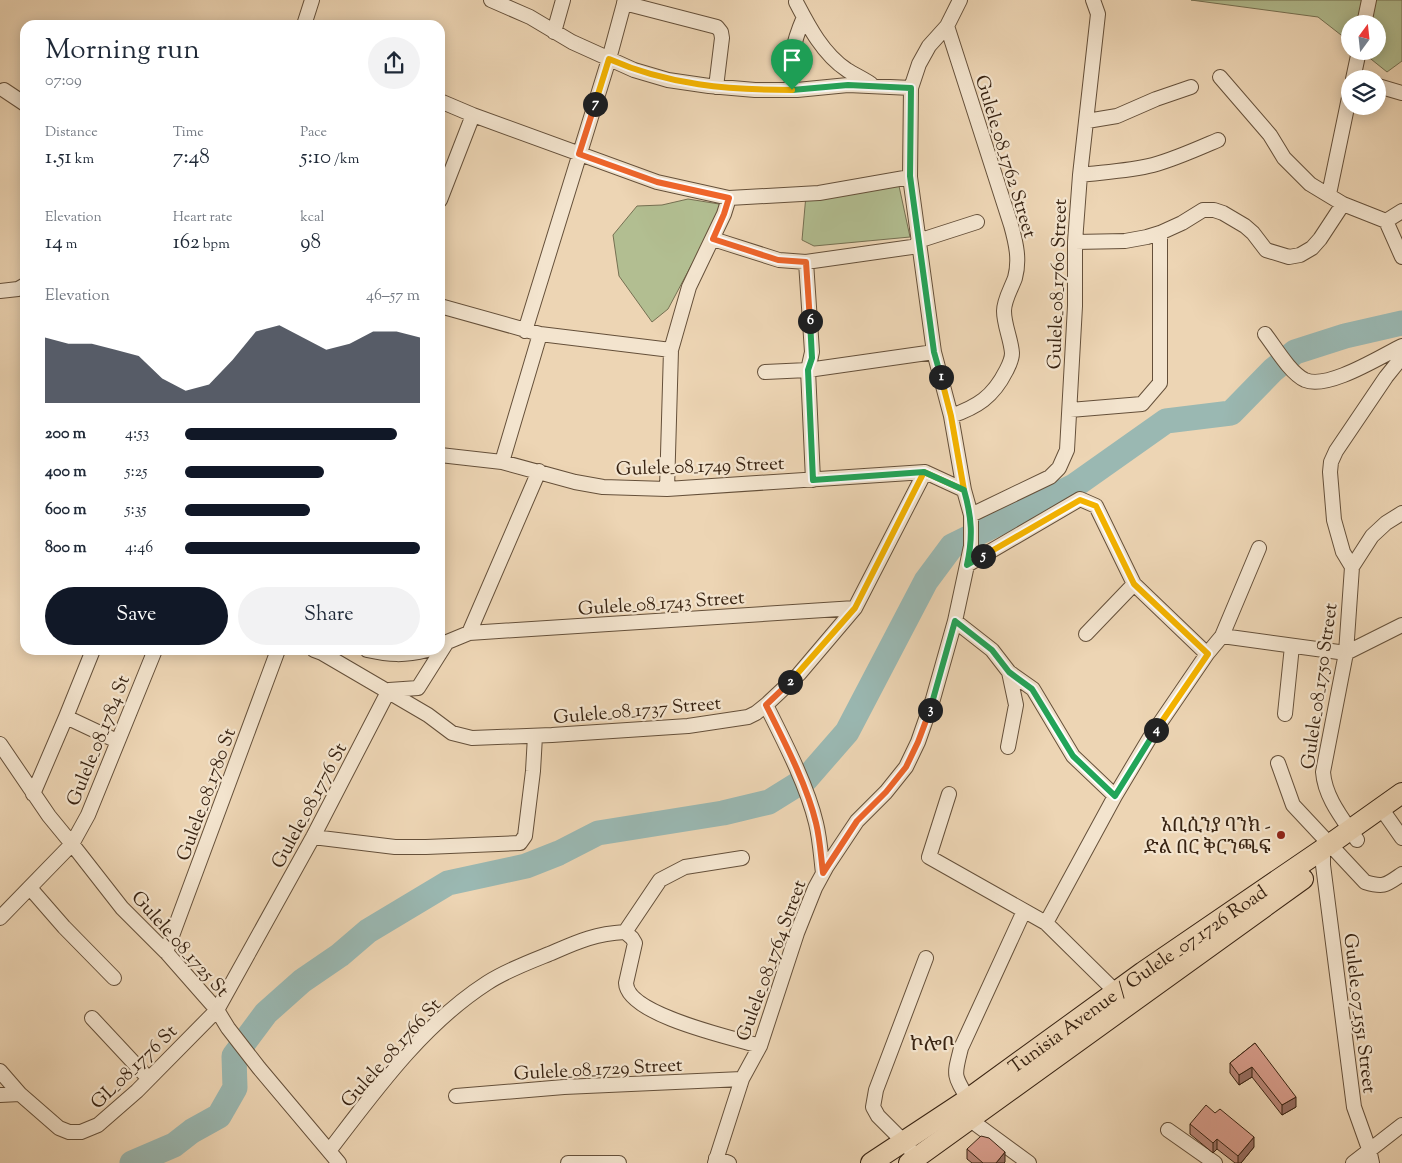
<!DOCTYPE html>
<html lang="en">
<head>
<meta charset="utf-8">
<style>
	body { margin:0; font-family:"Sorts Mill Goudy","Noto Serif Ethiopic",serif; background:#f2f2f3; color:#1f2937; height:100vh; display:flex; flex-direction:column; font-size:19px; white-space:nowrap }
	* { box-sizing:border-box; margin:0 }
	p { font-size:16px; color:#747a83 }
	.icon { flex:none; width:28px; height:28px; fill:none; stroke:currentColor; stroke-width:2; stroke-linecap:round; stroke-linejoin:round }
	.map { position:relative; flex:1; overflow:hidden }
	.side { position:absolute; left:20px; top:20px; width:425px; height:635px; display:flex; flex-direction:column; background:#fff; border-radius:15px; box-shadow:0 2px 12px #0003 }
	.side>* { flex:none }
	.needle { width:32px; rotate:15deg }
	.controls { position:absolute; left:1341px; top:15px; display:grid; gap:10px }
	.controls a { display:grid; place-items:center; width:45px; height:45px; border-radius:50%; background:#fff; box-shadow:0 2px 12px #0003; font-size:25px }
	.pin { position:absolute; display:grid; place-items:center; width:42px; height:42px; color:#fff; margin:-51px -21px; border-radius:50% 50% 50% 0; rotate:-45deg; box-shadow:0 0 5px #0007 }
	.pin .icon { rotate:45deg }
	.km { position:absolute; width:25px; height:25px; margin:-12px; border-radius:50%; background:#222; color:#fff; font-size:14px; line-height:25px; text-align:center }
	.round { display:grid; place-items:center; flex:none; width:52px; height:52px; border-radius:26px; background:#f2f2f3 }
	.overview { display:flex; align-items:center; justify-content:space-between; height:85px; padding:0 25px }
	h1 { font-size:28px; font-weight:600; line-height:38px }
	.metrics { display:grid; grid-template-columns:repeat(3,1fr); gap:8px; height:85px; padding:5px 25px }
	.metrics div { display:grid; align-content:center }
	.metrics b { font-size:21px; font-weight:600 }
	.metrics small { font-size:14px; font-weight:400 }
	.metrics p { font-size:14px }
	.chart { height:140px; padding:10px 25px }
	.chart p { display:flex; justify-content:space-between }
	.chart svg { width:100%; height:90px; margin-top:5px; fill:#111827; opacity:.7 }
	.button { display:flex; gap:10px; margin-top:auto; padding:10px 25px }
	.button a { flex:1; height:58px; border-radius:30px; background:#111827; color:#fff; font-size:20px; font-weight:600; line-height:58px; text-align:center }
	.button a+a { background:#f2f2f3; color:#1f2937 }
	ul { padding:0 25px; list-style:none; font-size:16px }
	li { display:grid; grid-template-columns:80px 60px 1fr; align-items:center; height:38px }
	li i { height:12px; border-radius:6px; background:#111827 }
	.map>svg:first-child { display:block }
	.green { fill:#b2be91; stroke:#757052 }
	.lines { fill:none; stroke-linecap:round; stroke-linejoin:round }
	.river { stroke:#9ab8b2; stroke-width:25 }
	.minor-casing { stroke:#65503a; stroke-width:16 }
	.highway-casing { stroke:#382312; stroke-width:22 }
	.minor { stroke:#f3e4ce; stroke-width:14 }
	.highway { stroke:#edd5b4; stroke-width:20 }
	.wall { fill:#bb8879; stroke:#382312 }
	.shaded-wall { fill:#986f63; stroke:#382312 }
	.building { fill:#d99e8d; stroke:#382312 }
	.split-1-casing { stroke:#fff; stroke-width:10 }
	.split-2-casing { stroke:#fff; stroke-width:10 }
	.split-3-casing { stroke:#fff; stroke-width:10 }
	.split-4-casing { stroke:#fff; stroke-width:10 }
	.split-5-casing { stroke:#fff; stroke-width:10 }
	.split-6-casing { stroke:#fff; stroke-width:10 }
	.split-7-casing { stroke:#fff; stroke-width:10 }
	.split-8-casing { stroke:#fff; stroke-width:10 }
	.split-1 { stroke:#22a559; stroke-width:6 }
	.split-2 { stroke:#f5b400; stroke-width:6 }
	.split-3 { stroke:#f0652b; stroke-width:6 }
	.split-4 { stroke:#22a559; stroke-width:6 }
	.split-5 { stroke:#f5b400; stroke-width:6 }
	.split-6 { stroke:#22a559; stroke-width:6 }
	.split-7 { stroke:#f0652b; stroke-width:6 }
	.split-8 { stroke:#f5b400; stroke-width:6 }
	.poi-dot { fill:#8f2418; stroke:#f3e4ce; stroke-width:2 }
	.labels { text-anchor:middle; stroke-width:4.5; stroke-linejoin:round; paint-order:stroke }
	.street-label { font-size:19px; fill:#382312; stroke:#f3e4ce }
	.poi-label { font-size:19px; fill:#382312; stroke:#f3e4ce; text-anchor:end }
	.neighbourhood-label { font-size:20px; fill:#382312; stroke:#f3e4ce }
</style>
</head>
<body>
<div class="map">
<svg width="1402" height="1163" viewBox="0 0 1402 1163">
	<rect width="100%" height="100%" fill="#edd5b4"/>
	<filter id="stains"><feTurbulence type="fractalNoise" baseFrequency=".004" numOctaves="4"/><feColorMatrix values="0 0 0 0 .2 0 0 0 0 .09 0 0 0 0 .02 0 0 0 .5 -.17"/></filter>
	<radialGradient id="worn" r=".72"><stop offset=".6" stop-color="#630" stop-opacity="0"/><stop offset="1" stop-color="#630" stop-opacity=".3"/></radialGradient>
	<!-- green -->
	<path class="green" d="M 1191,0 L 1402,0 L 1402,61 L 1387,72 L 1361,51 L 1378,51 L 1378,24 L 1350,24 L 1350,42 L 1318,17 Z
		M 899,186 L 910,237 L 814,246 L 802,240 L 806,195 Z
		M 688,199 L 719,204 L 722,208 L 668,309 L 652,322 L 619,276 L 613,235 L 637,206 L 662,205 Z"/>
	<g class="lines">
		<!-- river -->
		<path class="river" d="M 132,1163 L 174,1145 L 192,1131 L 219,1116 L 235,1088 L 234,1056 L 266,1013 L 302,981 L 340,955 L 368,931 L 448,883 L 526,866 L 559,853 L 598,833 L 723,813 L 769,802 L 806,779 L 847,732 L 926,581 L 952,546 L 1074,486 L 1166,421 L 1231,413 L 1273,370 L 1295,352 L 1345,336 L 1402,323"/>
		<!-- minor casing -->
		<g class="minor-casing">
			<path id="minor" d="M 491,0 L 530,17 L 572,42 L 634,70 L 668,80 L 709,86 L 755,90 L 797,90 L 848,85 L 911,88
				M 796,2 C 809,27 823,54 847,70 C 855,75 864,79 871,84
				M 624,3 L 717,27 L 721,32 L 722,38 L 716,87
				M 1364,24 L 1369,0
				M 304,25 L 312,0
				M 947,26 L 1011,225 C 1016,243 1020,260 1015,278 C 1011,289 1004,300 1004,311 C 1004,325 1011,339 1012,353 C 1012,360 1009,365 1006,371 C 993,397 977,407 951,416
				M 554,32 L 563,0
				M 1220,77 L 1270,135 L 1284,158 L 1310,184 L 1343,204 L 1386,221
				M 1353,79 L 1359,51
				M 1378,86 L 1402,93
				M 4,90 L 25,104
				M 792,90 C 791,58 791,47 804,17
				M 440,101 L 473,115 L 657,182 L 729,198 L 819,193 L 910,177
				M 1087,121 L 1117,116 L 1156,99 L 1191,87
				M 1080,175 C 1104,172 1129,171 1153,165 C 1175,159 1197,149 1218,140
				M 1329,194 L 1350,93
				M 440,200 L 473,115
				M 1386,221 L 1402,257
				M 1386,221 L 1402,211
				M 713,239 L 779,260 L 806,262 L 919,246
				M 918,241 L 977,222
				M 1075,242 L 1125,241 L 1147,237 L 1160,233 L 1182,223 L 1203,210 L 1214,210 L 1223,213 L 1245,226 L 1253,233 L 1266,250 L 1289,257 L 1300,255 L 1312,248 L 1320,239 L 1343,204
				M 0,291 L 18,289 L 25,285
				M 440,306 L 540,334 L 671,350
				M 525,331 L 609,59 L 625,0
				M 1265,334 C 1275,347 1290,373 1305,380 C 1328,390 1381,356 1402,346
				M 765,372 L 808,370 L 812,352 L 806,262
				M 1070,410 L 1142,404 L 1160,383 L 1160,233
				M 440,455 L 502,462 L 575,482 L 603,487 L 667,489 L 925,472 L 964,490
				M 502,462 L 540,334
				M 813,480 L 808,370 L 934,352
				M 667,489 L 671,350 L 689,287 L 724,214 L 729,198
				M 971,515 L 1050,477 L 1059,468 L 1067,450 L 1075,306 L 1075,242 L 1080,175 L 1098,14 L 1093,0
				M 967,565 L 1080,499 L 1096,506 L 1134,584 L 1207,654
				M 1352,567 L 1372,536 L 1386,523 L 1402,513
				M 955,621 L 992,650 L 1009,672 L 1033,689 L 1073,756 L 1115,796
				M 469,633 L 539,471
				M 1086,634 L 1134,584
				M 1222,636 L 1346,653
				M 440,645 L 469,633 L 855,608
				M 314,650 L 322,653 L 428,715 L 452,733 L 472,738 L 552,735 L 688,726 L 748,717 L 756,713 L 766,705 L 799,674 L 855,608 L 925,472
				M 367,650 C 390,655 404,656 427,650
				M 1346,653 L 1402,625
				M 389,690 L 418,688 L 447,642
				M 766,705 C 784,741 807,785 816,823 C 820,839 821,857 823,873
				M 1285,714 L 1292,646
				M 66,717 L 117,741
				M 0,744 L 49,816 L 72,844 L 122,908 L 166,952 L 217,1010 L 228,1028 L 259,1068 L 339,1163
				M 1008,747 L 1016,705 L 1009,672
				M 1278,763 L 1293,805 L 1365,882 C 1384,888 1386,885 1402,874
				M 33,794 L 66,717 L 93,650
				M 949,794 L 929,857 L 1046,923 L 1116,992
				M 1381,808 L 1402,838
				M 313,837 L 395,847 L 426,847 L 520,843 L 525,836 L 533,771 L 535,736
				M 1357,840 C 1343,819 1325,798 1323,772 L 1346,653 L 1352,567 L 1343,552 L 1334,520 L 1330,472 L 1331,462 L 1336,451 L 1386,377 L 1402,357
				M 1323,849 L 1323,865 L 1354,1107 L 1369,1149 L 1372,1163
				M 30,888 L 64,927 L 114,978
				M 0,918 L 72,844 L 88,815 L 155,650
				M 1046,923 L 1115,796 L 1149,739 L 1207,654 L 1222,636 L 1259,548
				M 625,932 L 632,938 L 635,943 L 626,983 C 627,1015 733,1038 760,1046
				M 625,932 L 660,880 L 685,867 L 742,858
				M 166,952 L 278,650
				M 92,1018 L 148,1078
				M 0,1071 L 20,1094 L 59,1128 L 69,1132 L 81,1132 L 98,1125 L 137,1091 L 217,1010 L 313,837 L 389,690
				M 0,1095 L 20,1094
				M 456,1096 L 564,1087 L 742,1079
				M 968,1099 C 953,1074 954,1076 961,1048 L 1024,911
				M 969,1119 L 1029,1163
				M 1168,1130 L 1215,1163
				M 329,1151 C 375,1091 422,1025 487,983 C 505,971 529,962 549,954 C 577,942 593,934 625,932
				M 916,1157 L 904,1142 L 878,1116 L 873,1107 L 876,1090 L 926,958
				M 716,1158 L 729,1163
				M 568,1163 L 619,1163
				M 715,1163 L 742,1079 L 760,1046 L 797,933 L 815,888 L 827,866 L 857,821 L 886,792 L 906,767 L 918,742 L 933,699 L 955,621 L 967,565 L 971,546 L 971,515 L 964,490 L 951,416 L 934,352 L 910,177 L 911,88 L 919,64 L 929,46 L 947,26 L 960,0
				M 1353,1163 L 1402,1125"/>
		</g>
		<!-- highway casing -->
		<g class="highway-casing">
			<g id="highway">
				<path id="s1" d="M 871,1163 L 968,1099 L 1143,972 L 1323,849 L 1402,793"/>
				<path d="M 909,1163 L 1303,879"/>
			</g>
		</g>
		<!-- minor -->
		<use href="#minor" class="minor"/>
		<!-- highway -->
		<use href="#highway" class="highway"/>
	</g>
	<!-- wall -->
	<path class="wall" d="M 1255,1043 L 1296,1107 L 1282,1115 L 1252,1077 L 1239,1085 L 1230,1073 L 1230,1063 Z
		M 1190,1124 L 1254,1147 L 1241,1163 L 1235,1163 L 1217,1149 L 1213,1153 L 1190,1134 Z
		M 967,1149 L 1005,1162 L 1004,1163 L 972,1163 L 967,1159 Z"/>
	<!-- shaded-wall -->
	<path class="shaded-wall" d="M 1252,1067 L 1252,1077 L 1239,1085 L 1239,1075 Z
		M 1296,1097 L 1296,1107 L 1282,1115 L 1282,1105 Z
		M 1254,1137 L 1254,1147 L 1241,1163 L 1238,1163 L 1238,1156 Z
		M 1217,1139 L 1217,1149 L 1213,1153 L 1213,1143 Z
		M 1005,1152 L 1005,1162 L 1004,1163 L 996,1163 Z"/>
	<!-- building -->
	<path class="building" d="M 1255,1043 L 1296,1097 L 1282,1105 L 1252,1067 L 1239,1075 L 1230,1063 Z
		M 1206,1105 L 1215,1113 L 1220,1109 L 1254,1137 L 1238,1156 L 1217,1139 L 1213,1143 L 1190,1124 Z
		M 981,1136 L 989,1138 L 1005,1152 L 996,1163 L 983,1163 L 967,1149 Z"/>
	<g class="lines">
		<!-- split-1 casing -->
		<g class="split-1-casing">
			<path id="split-1" d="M 792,90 L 848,85 L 911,88 L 910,176 L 934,352 L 941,377"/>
		</g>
		<!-- split-2 casing -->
		<g class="split-2-casing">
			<path id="split-2" d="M 790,682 L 855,608 L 924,472 L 964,490 L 951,416 L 941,377"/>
		</g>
		<!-- split-3 casing -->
		<g class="split-3-casing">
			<path id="split-3" d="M 790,682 L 766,705 C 784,741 807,785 816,823 C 820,839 821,857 823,873 L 857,821 L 886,792 L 906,767 L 918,742 L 930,710"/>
		</g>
		<!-- split-4 casing -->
		<g class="split-4-casing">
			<path id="split-4" d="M 930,710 L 955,621 L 992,650 L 1009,672 L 1032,689 L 1073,756 L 1115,796 L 1156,730"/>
		</g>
		<!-- split-5 casing -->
		<g class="split-5-casing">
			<path id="split-5" d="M 983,556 L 1080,500 L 1096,506 L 1134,584 L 1208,654 L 1156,730"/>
		</g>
		<!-- split-6 casing -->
		<g class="split-6-casing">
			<path id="split-6" d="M 810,321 L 812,358 L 808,370 L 813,480 L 924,472 L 964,490 C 972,518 973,537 967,565 L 983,556"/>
		</g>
		<!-- split-7 casing -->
		<g class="split-7-casing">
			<path id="split-7" d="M 595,104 L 579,154 L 657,182 L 729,198 L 724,214 L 713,239 L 778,260 L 806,262 L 810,321"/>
		</g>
		<!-- split-8 casing -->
		<g class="split-8-casing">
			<path id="split-8" d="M 595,104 L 609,59 C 668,85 728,90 792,90"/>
		</g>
		<!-- split-1 -->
		<use href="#split-1" class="split-1"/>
		<!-- split-2 -->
		<use href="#split-2" class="split-2"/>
		<!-- split-3 -->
		<use href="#split-3" class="split-3"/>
		<!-- split-4 -->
		<use href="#split-4" class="split-4"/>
		<!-- split-5 -->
		<use href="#split-5" class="split-5"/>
		<!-- split-6 -->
		<use href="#split-6" class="split-6"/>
		<!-- split-7 -->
		<use href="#split-7" class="split-7"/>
		<!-- split-8 -->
		<use href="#split-8" class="split-8"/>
	</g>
	<!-- markers -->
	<circle class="poi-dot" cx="1281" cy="835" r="5"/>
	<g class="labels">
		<!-- street labels -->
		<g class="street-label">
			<text transform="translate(1007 156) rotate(73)" y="7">Gulele_08_1762 Street</text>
			<text transform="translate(1056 284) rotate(-88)" y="7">Gulele_08_1760 Street</text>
			<text transform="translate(700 465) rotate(-2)" y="7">Gulele_08_1749 Street</text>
			<text transform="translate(661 602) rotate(-4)" y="7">Gulele_08_1743 Street</text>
			<text transform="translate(1318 686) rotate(-82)" y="7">Gulele_08_1750 Street</text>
			<text transform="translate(637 709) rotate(-5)" y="7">Gulele_08_1737 Street</text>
			<text transform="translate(97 740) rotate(-68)" y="7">Gulele_08_1784 St</text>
			<text transform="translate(205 794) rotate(-70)" y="7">Gulele_08_1780 St</text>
			<text transform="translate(308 805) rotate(-62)" y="7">Gulele_08_1776 St</text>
			<text transform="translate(181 943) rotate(48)" y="7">Gulele_08_1725 St</text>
			<text transform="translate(770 960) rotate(-70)" y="7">Gulele_08_1764 Street</text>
			<text dy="7" stroke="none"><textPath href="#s1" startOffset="324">Tunisia Avenue / Gulele _07_1726 Road</textPath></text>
			<text transform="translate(1361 1013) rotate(83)" y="7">Gulele_07_1551 Street</text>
			<text transform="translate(390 1052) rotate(-48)" y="7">Gulele_08_1766 St</text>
			<text transform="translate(133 1066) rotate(-44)" y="7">GL_08_1776 St</text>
			<text transform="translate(598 1068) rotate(-3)" y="7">Gulele_08_1729 Street</text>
		</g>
		<!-- poi labels -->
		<g class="poi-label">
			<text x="1271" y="831">አቢሲንያ ባንክ -<tspan x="1271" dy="22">ድል በር ቅርንጫፍ</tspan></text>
		</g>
		<!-- neighbourhood labels -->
		<g class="neighbourhood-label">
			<text x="932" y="1050">ኮሎቦ</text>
		</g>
	</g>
	<rect width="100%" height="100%" filter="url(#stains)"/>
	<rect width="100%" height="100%" fill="url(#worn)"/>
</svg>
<div class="controls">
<a><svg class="needle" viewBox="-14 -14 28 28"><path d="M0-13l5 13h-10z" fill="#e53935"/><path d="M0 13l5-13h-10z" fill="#747a83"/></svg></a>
<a><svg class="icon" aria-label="layers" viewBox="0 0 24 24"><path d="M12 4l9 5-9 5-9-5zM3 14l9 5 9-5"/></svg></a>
</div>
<div class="pin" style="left:792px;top:90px;background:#1e9e55"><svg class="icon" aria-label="arrive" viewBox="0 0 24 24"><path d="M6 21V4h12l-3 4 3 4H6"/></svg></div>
<b class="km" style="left:941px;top:377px">1</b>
<b class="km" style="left:790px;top:682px">2</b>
<b class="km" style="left:930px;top:710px">3</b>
<b class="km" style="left:1156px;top:730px">4</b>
<b class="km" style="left:983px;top:556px">5</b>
<b class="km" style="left:810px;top:321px">6</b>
<b class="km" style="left:595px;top:104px">7</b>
<section class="side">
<div class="overview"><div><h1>Morning run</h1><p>07:09</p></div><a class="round"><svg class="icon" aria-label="share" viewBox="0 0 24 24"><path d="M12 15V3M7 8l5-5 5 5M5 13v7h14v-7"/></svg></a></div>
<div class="metrics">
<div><p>Distance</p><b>1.51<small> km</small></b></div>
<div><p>Time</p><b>7:48</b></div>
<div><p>Pace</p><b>5:10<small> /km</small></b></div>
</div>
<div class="metrics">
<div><p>Elevation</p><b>14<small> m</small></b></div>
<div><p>Heart rate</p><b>162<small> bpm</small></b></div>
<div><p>kcal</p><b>98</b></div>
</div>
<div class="chart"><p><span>Elevation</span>46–57 m</p>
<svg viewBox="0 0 160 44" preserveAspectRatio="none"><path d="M0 44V12L10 15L20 15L30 18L40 21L50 32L60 38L70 35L80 23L90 9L100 6L110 12L120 18L130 15L140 9L150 9L160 12V44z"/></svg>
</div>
<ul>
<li><b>200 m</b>4:53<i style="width:90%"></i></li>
<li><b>400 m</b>5:25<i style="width:59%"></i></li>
<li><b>600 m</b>5:35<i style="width:53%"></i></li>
<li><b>800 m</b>4:46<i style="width:100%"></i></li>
</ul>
<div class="button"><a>Save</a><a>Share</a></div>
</section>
</div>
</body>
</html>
